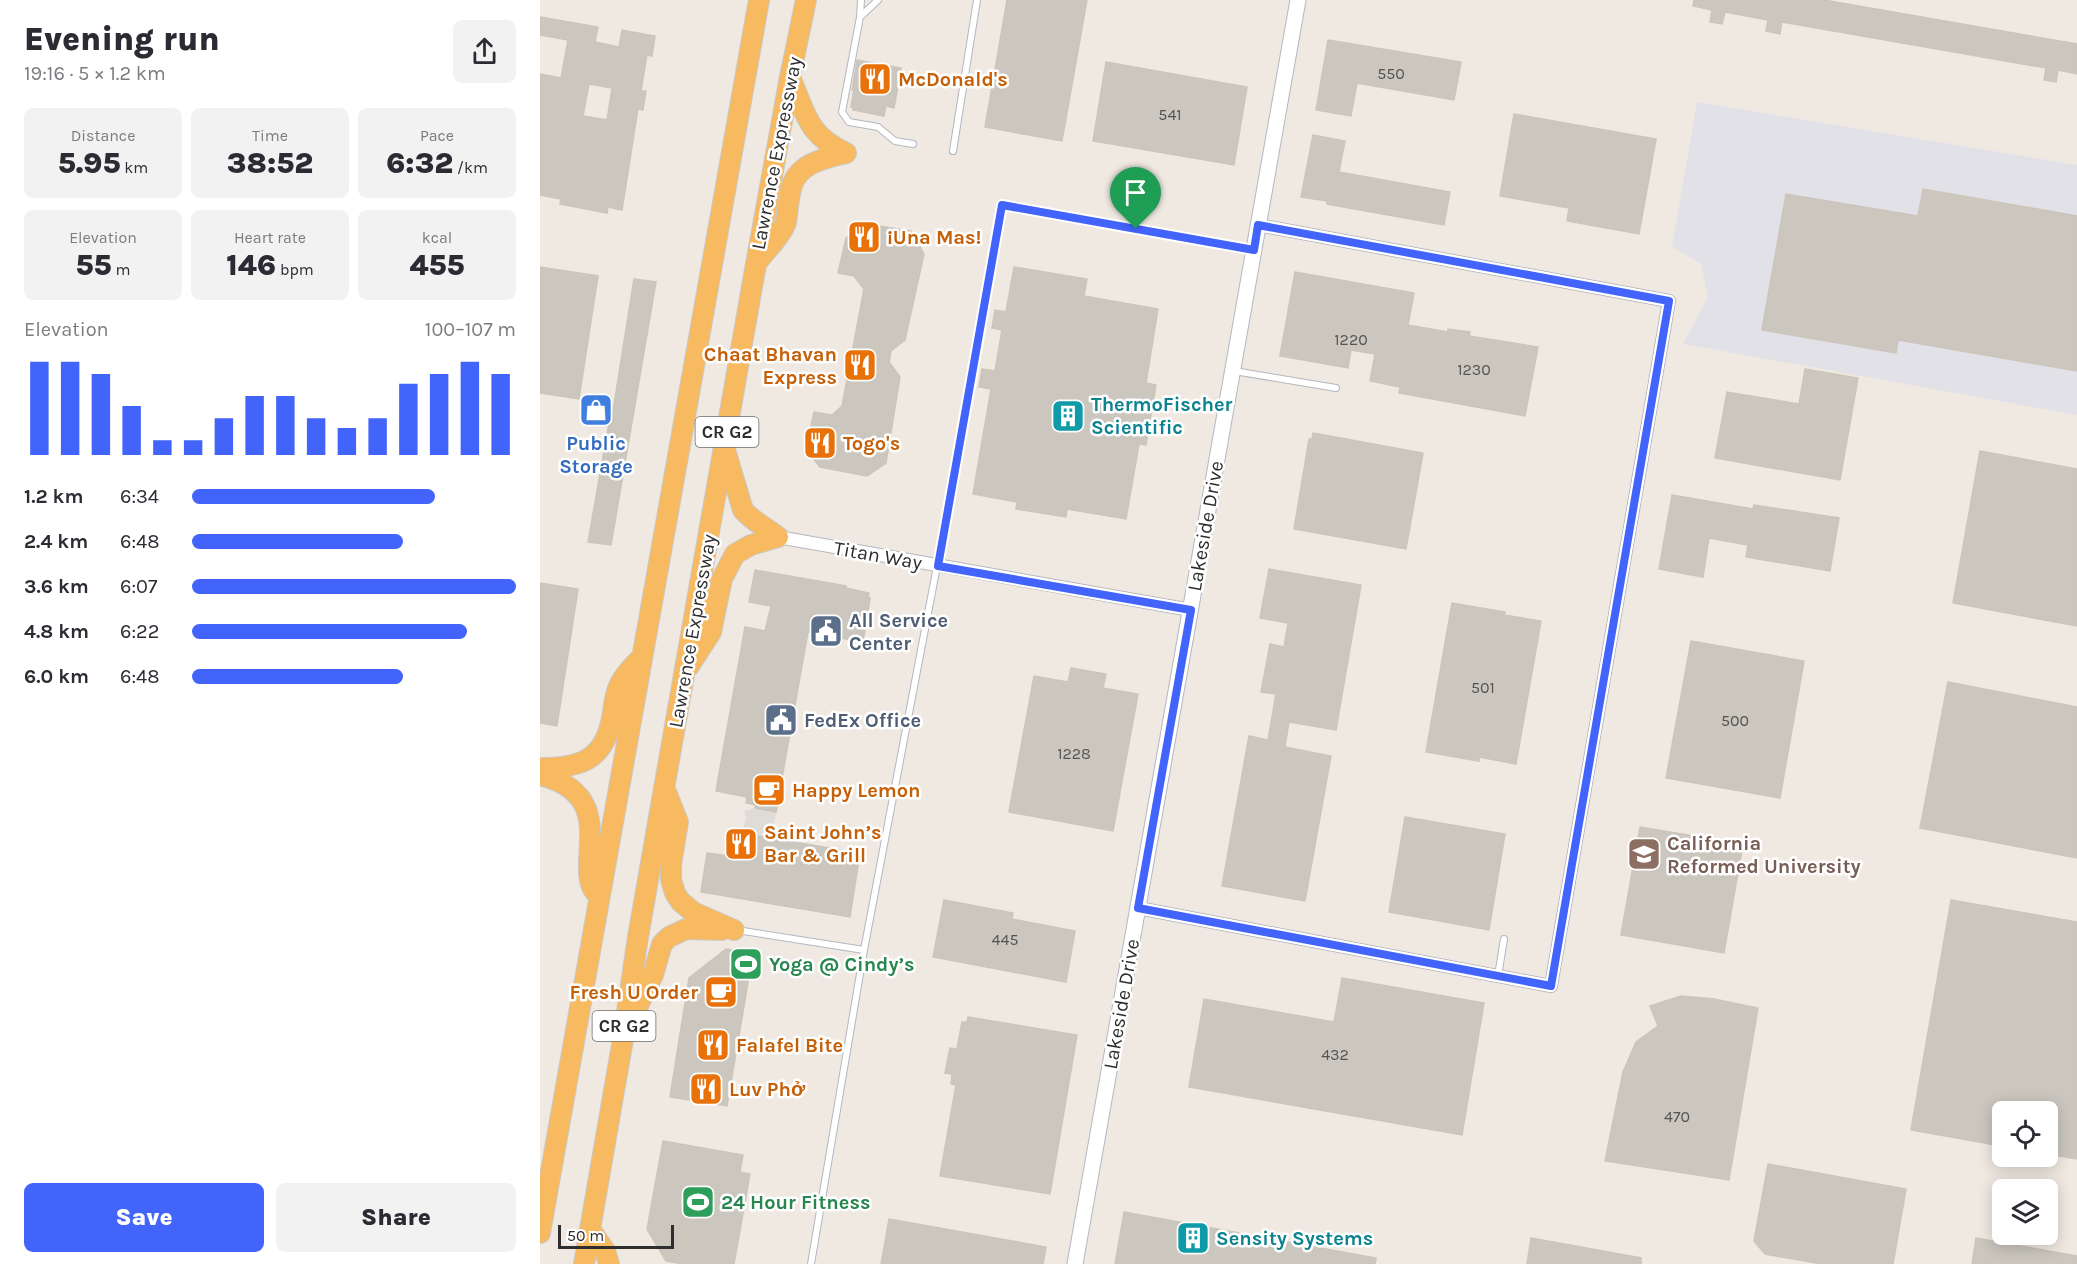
<!DOCTYPE html>
<html lang="en">
<head>
<meta charset="utf-8">
<style>
	body { margin:0; font-family:Karla,sans-serif; background:#f2f2f3; color:#2b2b33; height:100vh; display:flex; flex-direction:column; font-size:22px; white-space:nowrap }
	* { box-sizing:border-box; margin:0 }
	p { font-size:20px; color:#7c7c81 }
	.icon { flex:none; width:33px; height:33px; fill:none; stroke:currentColor; stroke-width:2; stroke-linecap:round; stroke-linejoin:round }
	.map { position:relative; flex:1; overflow:hidden }
	.details { display:flex; flex-direction:column; background:#fff; width:540px }
	.details>* { flex:none }
	.fabs { position:absolute; left:1452px; top:1101px; display:grid; gap:12px }
	.fabs a { display:grid; place-items:center; width:66px; height:66px; border-radius:9px; background:#fff; box-shadow:0 3px 15px #0003; font-size:30px }
	.scale { position:absolute; left:18px; bottom:15px; width:116px; box-sizing:border-box; padding-left:6px; border:3px solid #2e2e2e; border-top:0; font-size:16px; line-height:21px; white-space:nowrap; color:#2e2e2e; -webkit-text-stroke:4px #fff; paint-order:stroke }
	.pin { position:absolute; display:grid; place-items:center; width:51px; height:51px; color:#fff; margin:-62px -26px; border-radius:50% 50% 50% 0; rotate:-45deg; box-shadow:0 0 6px #0007 }
	.pin .icon { rotate:45deg }
	.round { display:grid; place-items:center; flex:none; width:63px; height:63px; border-radius:9px; background:#f2f2f3 }
	.head { display:flex; align-items:center; justify-content:space-between; height:102px; padding:0 24px }
	h1 { font-size:33px; font-weight:800; line-height:45px }
	.figures { display:grid; grid-template-columns:repeat(3,1fr); gap:9px; height:102px; padding:6px 24px }
	.figures div { display:grid; align-content:center; border-radius:9px; background:#f2f2f3; text-align:center }
	.figures b { font-size:30px; font-weight:800 }
	.figures small { font-size:16px; font-weight:400 }
	.figures p { font-size:16px }
	.chart { height:168px; padding:12px 24px }
	.chart p { display:flex; justify-content:space-between }
	.chart svg { width:100%; height:108px; margin-top:6px; stroke:#4264fb; stroke-width:6 }
	.button { display:flex; gap:12px; margin-top:auto; padding:12px 24px }
	.button a { flex:1; height:69px; border-radius:9px; background:#4264fb; color:#fff; font-size:24px; font-weight:800; line-height:69px; text-align:center }
	.button a+a { background:#f2f2f3; color:#2b2b33 }
	ul { padding:0 24px; list-style:none; font-size:20px }
	li { display:grid; grid-template-columns:96px 72px 1fr; align-items:center; height:45px }
	li i { height:15px; border-radius:8px; background:#4264fb }
	main { display:flex; flex:1; min-height:0 }
	.map>svg:first-child { display:block }
	.industrial { fill:#e3e1e8 }
	.plaza { fill:#dfdcd8 }
	.building { fill:#cbc7bf; stroke:#cbc5ba; stroke-width:1.5; fill-rule:evenodd }
	.lines { fill:none; stroke-linecap:round; stroke-linejoin:round }
	.service-casing { stroke:#b4b7c1; stroke-width:8 }
	.minor-casing { stroke:#b4b7c1; stroke-width:14 }
	.tertiary-casing { stroke:#b4b7c1; stroke-width:17 }
	.trunk-casing { stroke:#c9c9c9; stroke-width:22 }
	.service { stroke:#fff; stroke-width:6 }
	.minor { stroke:#fff; stroke-width:12 }
	.tertiary { stroke:#fff; stroke-width:15 }
	.trunk { stroke:#f8ba60; stroke-width:20 }
	.route-casing { stroke:#fff; stroke-width:12 }
	.route { stroke:#4264fb; stroke-width:8 }
	.labels { text-anchor:middle; stroke-width:5; stroke-linejoin:round; paint-order:stroke }
	.number-label { font-size:16px; fill:#555452 }
	.shield { fill:#fff; stroke:#6d6d6d; stroke-width:1.5 }
	.shield-label { font-size:18px; font-weight:bold; fill:#2e2e2e }
	.food-label { font-size:20px; font-weight:bold; fill:#c56008; stroke:#fff; text-anchor:start }
	.street-label { font-size:20px; fill:#2e2e2e; stroke:#fff }
	.culture-label { font-size:20px; font-weight:bold; fill:#0d838f; stroke:#fff; text-anchor:start }
	.shop-label { font-size:20px; font-weight:bold; fill:#366cbe; stroke:#fff }
	.service-label { font-size:20px; font-weight:bold; fill:#4e5e75; stroke:#fff; text-anchor:start }
	.education-label { font-size:20px; font-weight:bold; fill:#785e54; stroke:#fff; text-anchor:start }
	.leisure-label { font-size:20px; font-weight:bold; fill:#27864d; stroke:#fff; text-anchor:start }
</style>
</head>
<body>
<main>
<section class="details">
<div class="head"><div><h1>Evening run</h1><p>19:16 · 5 × 1.2 km</p></div><a class="round"><svg class="icon" aria-label="share" viewBox="0 0 24 24"><path d="M12 15V3M7 8l5-5 5 5M5 13v7h14v-7"/></svg></a></div>
<div class="figures">
<div><p>Distance</p><b>5.95<small> km</small></b></div>
<div><p>Time</p><b>38:52</b></div>
<div><p>Pace</p><b>6:32<small> /km</small></b></div>
</div>
<div class="figures">
<div><p>Elevation</p><b>55<small> m</small></b></div>
<div><p>Heart rate</p><b>146<small> bpm</small></b></div>
<div><p>kcal</p><b>455</b></div>
</div>
<div class="chart"><p><span>Elevation</span>100–107 m</p>
<svg viewBox="0 0 160 44" preserveAspectRatio="none"><path d="M5 44V6M15 44V6M25 44V11M35 44V24M45 44V38M55 44V38M65 44V29M75 44V20M85 44V20M95 44V29M105 44V33M115 44V29M125 44V15M135 44V11M145 44V6M155 44V11"/></svg>
</div>
<ul>
<li><b>1.2 km</b>6:34<i style="width:75%"></i></li>
<li><b>2.4 km</b>6:48<i style="width:65%"></i></li>
<li><b>3.6 km</b>6:07<i style="width:100%"></i></li>
<li><b>4.8 km</b>6:22<i style="width:85%"></i></li>
<li><b>6.0 km</b>6:48<i style="width:65%"></i></li>
</ul>
<div class="button"><a>Save</a><a>Share</a></div>
</section>
<div class="map">
<svg width="1537" height="1264" viewBox="0 0 1537 1264">
	<rect width="100%" height="100%" fill="#efe9e1"/>
	<!-- industrial -->
	<path class="industrial" d="M 1157,102 L 1537,165 L 1537,415 L 1143,344 L 1168,297 L 1161,264 L 1132,247 Z"/>
	<!-- plaza -->
	<path class="plaza" d="M 215,808 L 236,812 L 232,839 L 199,833 L 204,825 L 206,818 L 204,811 Z"/>
	<!-- building -->
	<path class="building" d="M 467,0 L 547,0 L 522,141 L 445,127 Z
		M 1154,0 L 1284,0 L 1537,44 L 1537,74 L 1518,70 L 1516,82 L 1504,80 L 1506,68 L 1242,22 L 1240,34 L 1226,31 L 1228,20 L 1185,12 L 1182,24 L 1170,22 L 1172,10 L 1153,6 Z
		M 0,17 L 58,27 L 55,42 L 79,47 L 82,30 L 115,36 L 112,56 L 107,55 L 101,91 L 106,91 L 103,110 L 98,109 L 82,210 L 68,207 L 67,213 L 20,204 L 21,199 L 0,195 L 0,74 L 21,78 L 28,40 L 0,35 ZM 49,84 L 72,88 L 67,120 L 43,116 Z
		M 788,40 L 921,62 L 914,100 L 817,83 L 811,116 L 776,110 Z
		M 317,60 L 361,68 L 354,108 L 346,106 L 344,116 L 313,110 L 313,107 L 311,107 L 314,90 L 312,90 Z
		M 566,62 L 707,87 L 694,165 L 553,141 Z
		M 974,114 L 1116,139 L 1099,234 L 1027,221 L 1029,208 L 960,196 Z
		M 773,135 L 805,141 L 799,172 L 910,192 L 904,225 L 787,204 L 787,201 L 761,197 Z
		M 1383,189 L 1537,216 L 1537,371 L 1358,340 L 1356,353 L 1222,330 L 1246,194 L 1378,216 Z
		M 325,224 L 371,231 L 384,254 L 365,340 L 351,351 L 349,362 L 360,377 L 346,463 L 327,476 L 280,467 L 266,449 L 274,412 L 292,415 L 302,406 L 324,289 L 314,276 L 298,273 L 306,238 Z
		M 0,267 L 58,276 L 39,399 L 0,393 Z
		M 474,267 L 547,279 L 544,296 L 618,309 L 606,383 L 616,385 L 606,445 L 599,444 L 586,519 L 527,509 L 526,517 L 476,509 L 477,502 L 433,494 L 451,389 L 439,387 L 442,369 L 455,371 L 462,330 L 452,328 L 455,310 L 466,312 Z
		M 755,272 L 874,293 L 868,325 L 908,332 L 908,329 L 930,332 L 929,336 L 998,347 L 985,416 L 859,393 L 860,387 L 830,381 L 835,354 L 811,350 L 808,368 L 740,356 Z
		M 94,279 L 116,282 L 71,545 L 48,542 L 70,417 L 72,417 Z
		M 1265,369 L 1318,378 L 1300,480 L 1175,458 L 1187,392 L 1259,404 Z
		M 773,433 L 883,453 L 866,549 L 754,529 L 769,439 L 772,439 Z
		M 1440,451 L 1537,469 L 1537,626 L 1413,603 Z
		M 1132,495 L 1213,509 L 1214,505 L 1299,518 L 1290,571 L 1206,557 L 1208,545 L 1169,538 L 1163,577 L 1119,569 Z
		M 729,569 L 821,585 L 796,730 L 749,722 L 745,747 L 791,756 L 765,901 L 682,886 L 709,736 L 728,740 L 736,694 L 721,692 L 730,644 L 744,647 L 748,623 L 720,618 Z
		M 215,570 L 306,586 L 306,588 L 329,593 L 328,598 L 330,598 L 323,642 L 268,632 L 236,812 L 215,808 L 216,805 L 206,803 L 207,797 L 176,791 L 205,627 L 225,631 L 231,606 L 209,602 Z
		M 0,583 L 38,589 L 17,726 L 0,723 Z
		M 912,603 L 965,612 L 964,615 L 1001,621 L 976,764 L 939,757 L 939,761 L 886,752 Z
		M 1151,641 L 1264,661 L 1240,798 L 1126,778 Z
		M 531,668 L 566,674 L 563,688 L 598,694 L 573,831 L 469,812 L 494,676 L 528,682 Z
		M 1408,682 L 1537,707 L 1537,858 L 1380,828 Z
		M 865,817 L 965,834 L 949,930 L 849,912 Z
		M 1100,827 L 1203,844 L 1184,953 L 1081,935 Z
		M 194,832 L 320,853 L 310,917 L 161,892 L 167,853 L 190,856 Z
		M 404,900 L 473,913 L 472,919 L 535,931 L 526,982 L 393,957 Z
		M 1411,900 L 1537,922 L 1537,1159 L 1508,1154 L 1508,1112 L 1462,1112 L 1462,1146 L 1371,1130 Z
		M 186,949 L 213,953 L 187,1106 L 130,1097 L 149,978 Z
		M 802,978 L 944,1003 L 922,1135 L 649,1087 L 664,999 L 794,1022 Z
		M 1141,996 L 1174,999 L 1218,1008 L 1189,1180 L 1065,1161 L 1083,1072 L 1096,1042 L 1118,1026 L 1110,1006 Z
		M 428,1017 L 537,1035 L 510,1194 L 400,1176 L 416,1085 L 411,1084 L 412,1074 L 405,1073 L 410,1048 L 417,1049 L 422,1022 L 427,1022 Z
		M 123,1141 L 203,1155 L 200,1172 L 210,1174 L 194,1264 L 144,1264 L 126,1261 L 107,1229 Z
		M 1228,1164 L 1366,1189 L 1353,1264 L 1282,1264 L 1225,1254 L 1214,1241 Z
		M 584,1212 L 836,1258 L 835,1264 L 575,1264 Z
		M 349,1219 L 506,1247 L 503,1264 L 341,1264 Z
		M 991,1238 L 1101,1258 L 1101,1264 L 987,1264 Z
		M 1436,1238 L 1537,1256 L 1537,1264 L 1432,1264 Z"/>
	<g class="lines">
		<!-- service casing -->
		<g class="service-casing">
			<path id="service" d="M 338,0 L 320,17 L 302,112 L 309,122 L 338,127 L 355,141 L 373,144
				M 320,17 L 321,0
				M 413,151 L 437,0
				M 694,371 L 796,388
				M 197,930 L 324,950
				M 958,976 L 964,939
				M 271,1264 L 324,950 L 397,566 L 462,205 L 713,250"/>
		</g>
		<!-- minor casing -->
		<g class="minor-casing">
			<path id="minor" d="M 238,537 L 651,610
				M 598,908 L 1011,986 L 1129,301 L 718,225"/>
		</g>
		<!-- tertiary casing -->
		<g class="tertiary-casing">
			<path id="tertiary" d="M 535,1264 L 758,0"/>
		</g>
		<!-- trunk casing -->
		<g class="trunk-casing">
			<path id="trunk" d="M 250,77 C 266,114 267,135 306,153
				M 219,260 C 227,249 242,235 246,222 C 248,211 248,200 251,189 C 257,163 283,159 306,153
				M 185,450 L 203,510 C 212,521 227,528 238,537
				M 149,666 L 171,632 L 182,579 L 195,554 L 211,545 L 238,537
				M 0,768 C 39,768 64,761 72,718 C 74,707 74,697 79,686 C 84,675 93,666 102,657
				M 0,775 C 86,797 28,871 59,896
				M 124,787 L 138,822 L 131,865 L 131,880 L 135,893 L 140,901 L 153,912 L 194,930
				M 91,1020 L 113,975 L 122,944 L 129,937 L 146,929 L 182,930
				M 50,1229 L 65,1251 L 69,1264
				M 0,1233 L 219,0
				M 44,1264 L 83,1039 L 98,937 L 216,264 L 250,77 L 266,0"/>
		</g>
		<!-- service -->
		<use href="#service" class="service"/>
		<!-- minor -->
		<use href="#minor" class="minor"/>
		<!-- tertiary -->
		<use href="#tertiary" class="tertiary"/>
		<!-- trunk -->
		<use href="#trunk" class="trunk"/>
	</g>
	<g class="lines">
		<!-- route casing -->
		<g class="route-casing">
			<path id="route" d="M 462,205 L 714,250 L 718,225 L 1129,301 L 1011,986 L 598,908 L 651,610 L 398,566 Z"/>
		</g>
		<!-- route -->
		<use href="#route" class="route"/>
	</g>
	<!-- icons -->
	<defs>
		<g id="restaurant-square" transform="scale(1.725)"><rect x="-9" y="-9" width="18" height="18" rx="4" fill="#e8710a" stroke="#fff"/><path d="M-5-6h1v4h1v-4h1v4h1v-4h1v5L-1.5 .5V6h-2V.5L-5-1ZM5-6V6H3V1.5H1.5Q1.5-4 5-6Z" fill="#fff"/></g>
		<g id="shop-square" transform="scale(1.725)"><rect x="-9" y="-9" width="18" height="18" rx="4" fill="#3f7fe0" stroke="#fff"/><path d="M-5-2.5h2.3a2.7 3.5 0 0 1 5.4 0H5L5.5 6h-11ZM-1.5-2.5h3a1.5 2.3 0 0 0-3 0Z" fill="#fff"/></g>
		<g id="building-square" transform="scale(1.725)"><rect x="-9" y="-9" width="18" height="18" rx="4" fill="#0f9aa8" stroke="#fff"/><path d="M-4-6H4V6H1V3H-1V6H-4ZM-2.5-4.3h1.7v1.8h-1.7ZM.8-4.3h1.7v1.8H.8ZM-2.5-1h1.7V.8h-1.7ZM.8-1h1.7V.8H.8Z" fill="#fff"/></g>
		<g id="civic-square" transform="scale(1.725)"><rect x="-9" y="-9" width="18" height="18" rx="4" fill="#5c6f8a" stroke="#fff"/><path d="M-.6-6.5H3V-4.5H.6V-3L4-1V1h2V6H-6V1h2V-1L-.6-3ZM-1.2 2.5V6h2.4V2.5Z" fill="#fff"/></g>
		<g id="cafe-square" transform="scale(1.725)"><rect x="-9" y="-9" width="18" height="18" rx="4" fill="#e8710a" stroke="#fff"/><path d="M-5.5-4.5H6V0H3Q3 3.5 0 3.5H-2.5Q-5.5 3.5-5.5 0ZM3-3.2v2h1.7v-2ZM-6 4.5H4V6H-6Z" fill="#fff"/></g>
		<g id="school-square" transform="scale(1.725)"><rect x="-9" y="-9" width="18" height="18" rx="4" fill="#8d6e63" stroke="#fff"/><path d="M0-5L7-2L0 1L-7-2ZM-4 1L0 2.5L4 1V4Q0 6-4 4Z" fill="#fff"/></g>
		<g id="stadium-square" transform="scale(1.725)"><rect x="-9" y="-9" width="18" height="18" rx="4" fill="#2e9e5b" stroke="#fff"/><path d="M0-5a6.5 5 0 1 0 0 10a6.5 5 0 1 0 0-10ZM-3.5-1.8h7v3.6h-7Z" fill="#fff"/></g>
	</defs>
	<g fill-rule="evenodd">
		<use href="#restaurant-square" x="335" y="79"/>
		<use href="#restaurant-square" x="324" y="237"/>
		<use href="#restaurant-square" x="320" y="365"/>
		<use href="#shop-square" x="56" y="410"/>
		<use href="#building-square" x="528" y="416"/>
		<use href="#restaurant-square" x="280" y="443"/>
		<use href="#civic-square" x="286" y="631"/>
		<use href="#civic-square" x="241" y="720"/>
		<use href="#cafe-square" x="229" y="790"/>
		<use href="#restaurant-square" x="201" y="844"/>
		<use href="#school-square" x="1104" y="854"/>
		<use href="#stadium-square" x="206" y="964"/>
		<use href="#cafe-square" x="181" y="992"/>
		<use href="#restaurant-square" x="173" y="1045"/>
		<use href="#restaurant-square" x="166" y="1089"/>
		<use href="#stadium-square" x="158" y="1202"/>
		<use href="#building-square" x="653" y="1238"/>
	</g>
	<g class="labels">
		<!-- number labels -->
		<g class="number-label">
			<text x="851" y="79">550</text>
			<text x="630" y="120">541</text>
			<text x="811" y="345">1220</text>
			<text x="934" y="375">1230</text>
			<text x="943" y="693">501</text>
			<text x="1195" y="726">500</text>
			<text x="534" y="759">1228</text>
			<text x="465" y="945">445</text>
			<text x="795" y="1060">432</text>
			<text x="1137" y="1122">470</text>
		</g>
		<!-- shield labels -->
		<g class="shield">
			<rect x="155.5" y="417" width="63" height="30" rx="4.5"/>
			<rect x="52.5" y="1011" width="63" height="30" rx="4.5"/>
		</g>
		<g class="shield-label">
			<text x="187" y="438">CR G2</text>
			<text x="84" y="1032">CR G2</text>
		</g>
		<!-- food labels -->
		<g class="food-label">
			<text x="358" y="86">McDonald's</text>
			<text x="347" y="244">¡Una Mas!</text>
			<text x="297" y="361" text-anchor="end">Chaat Bhavan<tspan x="297" dy="23">Express</tspan></text>
			<text x="303" y="450">Togo's</text>
			<text x="252" y="797">Happy Lemon</text>
			<text x="224" y="839">Saint John’s<tspan x="224" dy="23">Bar &amp; Grill</tspan></text>
			<text x="158" y="999" text-anchor="end">Fresh U Order</text>
			<text x="196" y="1052">Falafel Bite</text>
			<text x="189" y="1096">Luv Phở</text>
		</g>
		<!-- street labels -->
		<g class="street-label">
			<text transform="translate(236 153) rotate(-79)" y="7">Lawrence Expressway</text>
			<text transform="translate(665 526) rotate(-80)" y="7">Lakeside Drive</text>
			<text transform="translate(338 555) rotate(10)" y="7">Titan Way</text>
			<text transform="translate(152 631) rotate(-80)" y="7">Lawrence Expressway</text>
			<text transform="translate(581 1004) rotate(-80)" y="7">Lakeside Drive</text>
		</g>
		<!-- culture labels -->
		<g class="culture-label">
			<text x="551" y="411">ThermoFischer<tspan x="551" dy="23">Scientific</tspan></text>
			<text x="676" y="1245">Sensity Systems</text>
		</g>
		<!-- shop labels -->
		<g class="shop-label">
			<text x="56" y="450">Public<tspan x="56" dy="23">Storage</tspan></text>
		</g>
		<!-- service labels -->
		<g class="service-label">
			<text x="309" y="627">All Service<tspan x="309" dy="23">Center</tspan></text>
			<text x="264" y="727">FedEx Office</text>
		</g>
		<!-- education labels -->
		<g class="education-label">
			<text x="1127" y="850">California<tspan x="1127" dy="23">Reformed University</tspan></text>
		</g>
		<!-- leisure labels -->
		<g class="leisure-label">
			<text x="229" y="971">Yoga @ Cindy’s</text>
			<text x="181" y="1209">24 Hour Fitness</text>
		</g>
	</g>
</svg>
<div class="fabs">
<a><svg class="icon" aria-label="locate" viewBox="0 0 24 24"><circle cx="12" cy="12" r="6"/><path d="M12 2v4M12 18v4M2 12h4M18 12h4"/></svg></a>
<a><svg class="icon" aria-label="layers" viewBox="0 0 24 24"><path d="M12 4l9 5-9 5-9-5zM3 14l9 5 9-5"/></svg></a>
</div>
<div class="scale">50 m</div>
<div class="pin" style="left:596px;top:229px;background:#1e9e55"><svg class="icon" aria-label="arrive" viewBox="0 0 24 24"><path d="M6 21V4h12l-3 4 3 4H6"/></svg></div>
</div>
</main>
</body>
</html>
